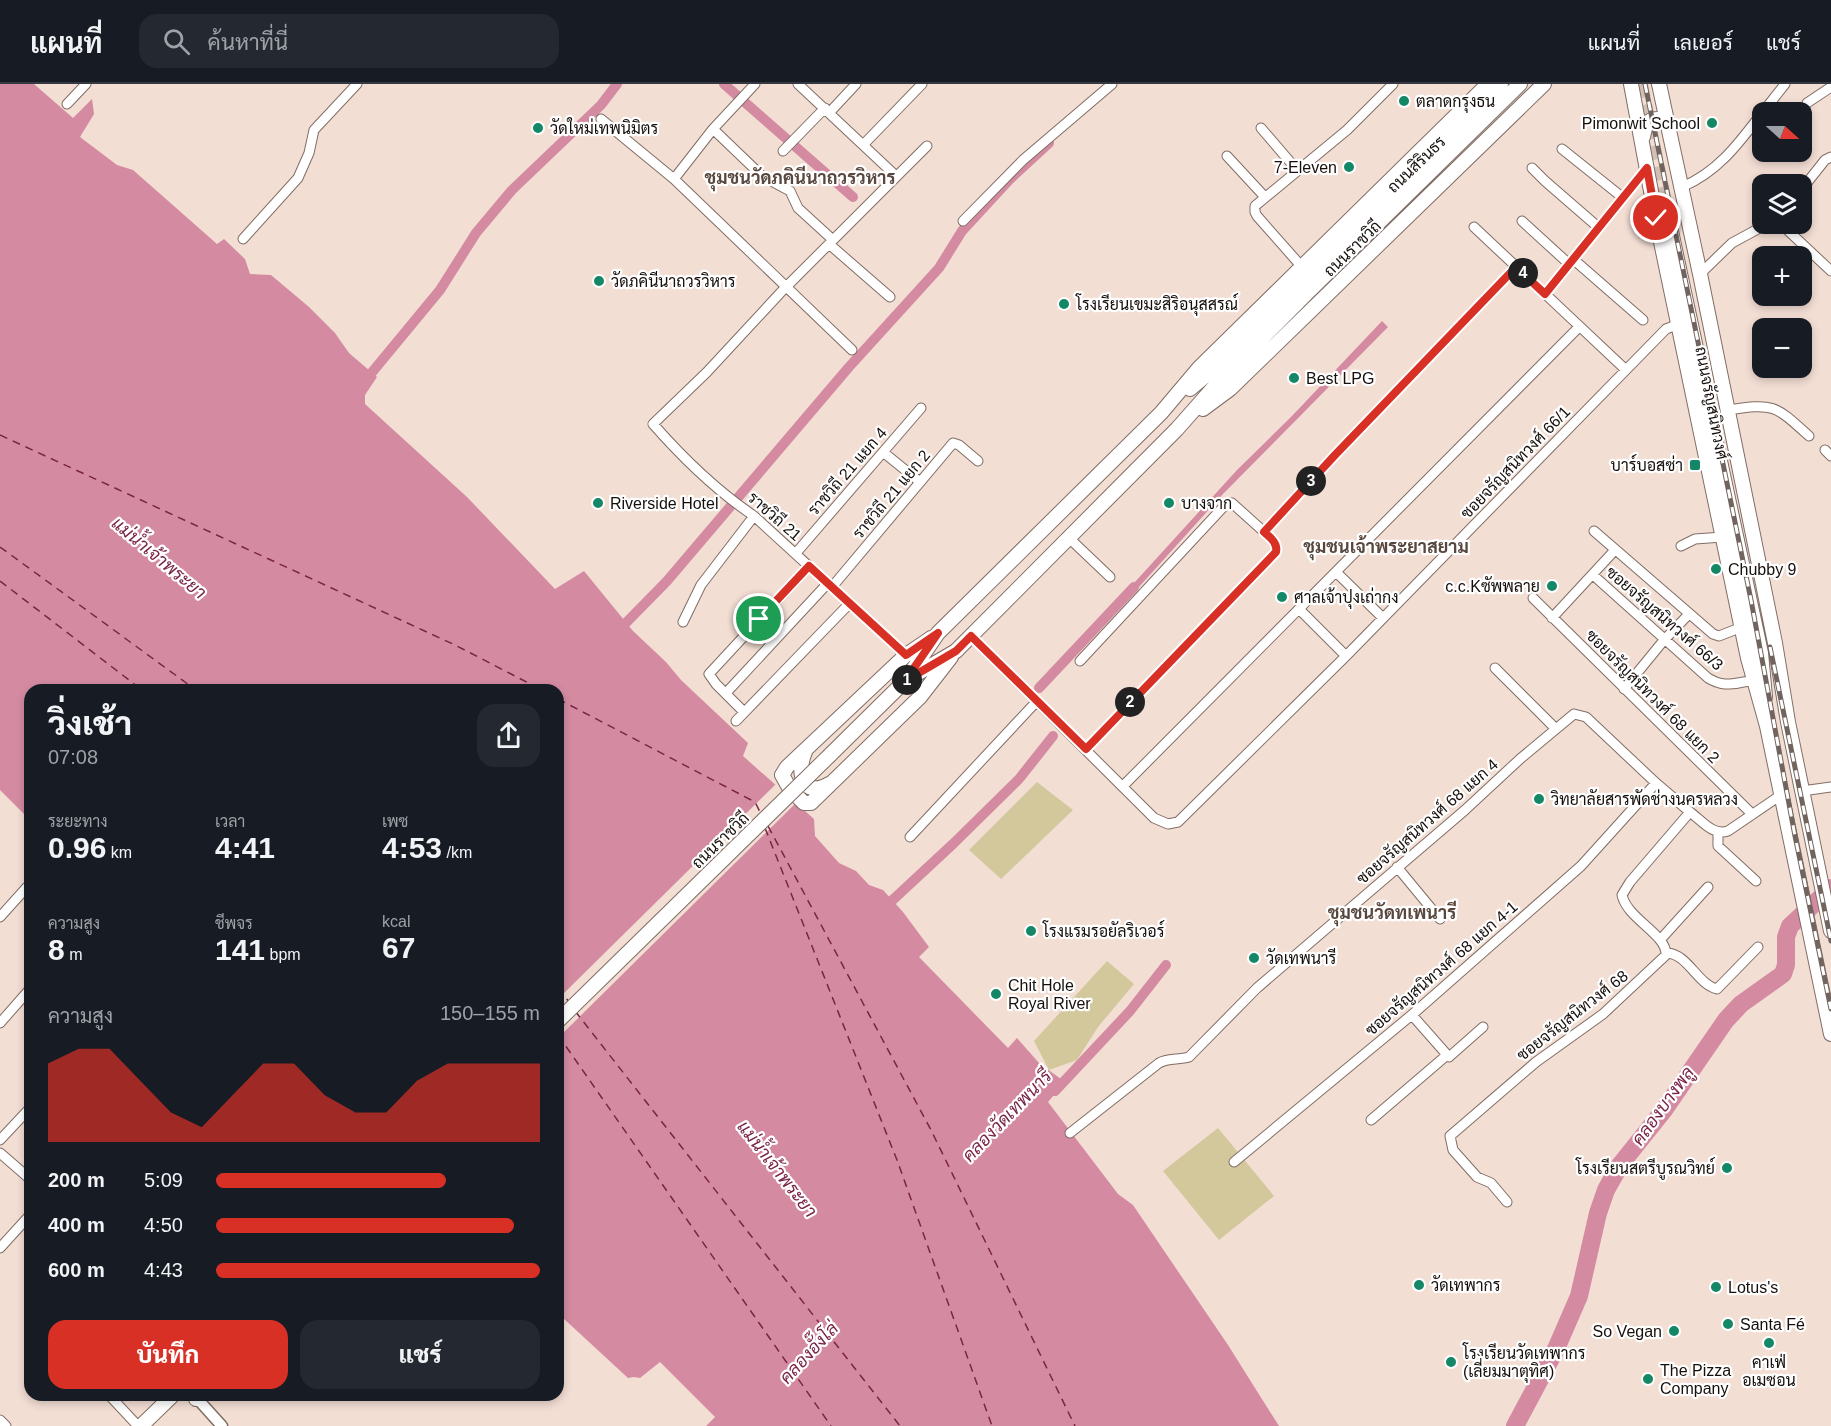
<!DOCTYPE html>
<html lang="th">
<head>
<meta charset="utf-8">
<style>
	body { margin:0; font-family:Arial,Sarabun,sans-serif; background:#242831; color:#f1f3f6; height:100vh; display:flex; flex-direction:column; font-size:22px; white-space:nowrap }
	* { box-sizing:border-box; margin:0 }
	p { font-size:20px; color:#9ea1a6 }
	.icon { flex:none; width:33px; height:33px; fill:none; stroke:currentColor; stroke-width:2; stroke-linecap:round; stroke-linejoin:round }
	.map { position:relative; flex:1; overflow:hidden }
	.drawer { position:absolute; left:24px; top:600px; width:540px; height:717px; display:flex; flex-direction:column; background:#171b24; border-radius:18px; box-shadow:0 3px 9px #0003 }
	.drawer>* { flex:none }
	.needle { width:39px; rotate:111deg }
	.buttons { position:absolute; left:1752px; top:18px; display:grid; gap:12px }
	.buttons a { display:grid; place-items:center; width:60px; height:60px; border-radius:12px; background:#171b24; box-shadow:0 3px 9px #0003; font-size:30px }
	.pin { position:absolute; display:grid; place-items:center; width:51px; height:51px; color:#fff; margin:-26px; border:3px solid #fff; border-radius:50%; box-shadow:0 2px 6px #0007 }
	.km { position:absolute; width:30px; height:30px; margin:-15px; border-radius:50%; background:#222; color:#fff; font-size:16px; line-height:30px; text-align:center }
	.round { display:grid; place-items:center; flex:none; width:63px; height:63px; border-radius:18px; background:#242831 }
	.head { display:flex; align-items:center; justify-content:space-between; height:102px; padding:0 24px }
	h1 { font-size:33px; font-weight:800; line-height:45px }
	.figures { display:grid; grid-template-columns:repeat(3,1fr); gap:9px; height:102px; padding:6px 24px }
	.figures div { display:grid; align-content:center }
	.figures b { font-size:30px; font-weight:800 }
	.figures small { font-size:16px; font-weight:400 }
	.figures p { font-size:16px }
	.chart { height:168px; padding:12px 24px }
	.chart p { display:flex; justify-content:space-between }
	.chart svg { width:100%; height:108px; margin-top:6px; fill:#d93025; opacity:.7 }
	.primary-button { display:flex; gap:12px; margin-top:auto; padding:12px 24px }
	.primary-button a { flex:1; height:69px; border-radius:18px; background:#d93025; color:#fff; font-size:24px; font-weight:800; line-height:69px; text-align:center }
	.primary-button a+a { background:#242831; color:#f1f3f6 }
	ul { padding:0 24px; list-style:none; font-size:20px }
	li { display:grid; grid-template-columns:96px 72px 1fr; align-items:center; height:45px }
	li i { height:15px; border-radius:8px; background:#d93025 }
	header { display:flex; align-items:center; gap:36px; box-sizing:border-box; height:84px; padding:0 30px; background:#171b24; border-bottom:2px solid #363941 }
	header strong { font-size:28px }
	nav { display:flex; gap:33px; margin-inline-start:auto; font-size:21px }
	.search { width:420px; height:54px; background:#242831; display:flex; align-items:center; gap:15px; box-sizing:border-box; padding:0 21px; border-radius:18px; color:#9ea1a6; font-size:22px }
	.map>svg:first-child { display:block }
	.green { fill:#d3c89c }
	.water { fill:#d48ba1 }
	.pier { fill:#f3ded4 }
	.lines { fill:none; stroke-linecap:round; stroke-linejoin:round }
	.canal { stroke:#d48ba1; stroke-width:10 }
	.river { stroke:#d48ba1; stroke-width:18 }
	.ferry { stroke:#7a2446; stroke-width:1.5; stroke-dasharray:8 6; stroke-linecap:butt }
	.primary-tunnel { stroke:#d2bfb6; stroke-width:14; stroke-dasharray:14 7; stroke-linecap:butt }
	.minor-casing { stroke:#806d64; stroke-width:11 }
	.tertiary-casing { stroke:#806d64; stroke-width:13 }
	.primary-casing { stroke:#806d64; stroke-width:16 }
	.minor { stroke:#fff; stroke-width:9 }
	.tertiary { stroke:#fff; stroke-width:10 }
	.primary { stroke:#fff; stroke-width:14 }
	.rail-casing { stroke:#71645e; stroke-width:5 }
	.rail { stroke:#fff; stroke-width:3; stroke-dasharray:9; stroke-linecap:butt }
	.primary-bridge-casing { stroke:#806d64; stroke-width:16; stroke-linecap:butt }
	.primary-bridge { stroke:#fff; stroke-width:14 }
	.route-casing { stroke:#fff; stroke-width:12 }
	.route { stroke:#d93025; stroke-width:8 }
	.poi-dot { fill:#148766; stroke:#fff; stroke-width:2 }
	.labels { text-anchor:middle; stroke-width:4.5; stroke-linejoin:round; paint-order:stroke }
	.poi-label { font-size:16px; fill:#160f0c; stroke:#fff; text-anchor:start }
	.street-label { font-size:16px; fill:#160f0c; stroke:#fff }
	.neighbourhood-label { font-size:18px; font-weight:bold; fill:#58473e; stroke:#fff }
	.water-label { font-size:18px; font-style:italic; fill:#7a2446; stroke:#fff }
</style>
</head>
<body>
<header>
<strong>แผนที่</strong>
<div class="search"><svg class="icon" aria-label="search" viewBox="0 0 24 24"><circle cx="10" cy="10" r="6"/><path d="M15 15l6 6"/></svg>ค้นหาที่นี่</div>
<nav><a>แผนที่</a><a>เลเยอร์</a><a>แชร์</a></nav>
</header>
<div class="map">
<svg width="1831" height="1342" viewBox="0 0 1831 1342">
	<rect width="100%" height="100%" fill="#f3ded4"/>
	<!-- green -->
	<path class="green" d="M 1037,698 L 1073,726 L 1001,795 L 969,766 Z
		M 1107,877 L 1134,900 L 1098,943 L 1077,976 L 1049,986 L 1034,957 Z
		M 1218,1044 L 1274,1112 L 1219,1156 L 1163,1087 Z"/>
	<!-- water -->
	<path class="water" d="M 0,0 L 34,0 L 73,34 L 92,15 L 94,30 L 80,53 L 117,81 L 133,86 L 217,160 L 224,155 L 245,175 L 250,190 L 271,191 L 309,223 L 335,249 L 349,269 L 377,293 L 365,311 L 365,320 L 467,413 L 555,505 L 584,487 L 633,547 L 666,578 L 681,596 L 748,659 L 743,672 L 814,735 L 815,752 L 839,779 L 856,787 L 869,801 L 883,806 L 903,828 L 929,863 L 919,873 L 1008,964 L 1017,954 L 1039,979 L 1065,998 L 1048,1018 L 1118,1110 L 1133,1121 L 1228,1261 L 1279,1342 L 706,1342 L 715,1333 L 660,1278 L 640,1294 L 634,1293 L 628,1294 L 563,1234 L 561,1227 L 558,1223 L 558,606 L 30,606 L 30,736 L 0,706 Z
		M 1382,237 L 1388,243 L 1223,410 L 1129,514 L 1124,510 L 1237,386 L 1291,333 Z"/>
	<!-- pier -->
	<path class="pier" d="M 778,698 L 798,717 L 558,954 L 558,915 Z"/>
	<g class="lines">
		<!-- canal -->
		<path class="canal" d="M 724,0 L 853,113
			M 364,298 L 440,206 L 476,149 L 512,106 L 601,21 L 617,0
			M 617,548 L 667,497 L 849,283 L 939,184 L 962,147 L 1009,96 L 1049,59
			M 1039,604 L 1134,503
			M 883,825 L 954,759 L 1019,695 L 1053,652
			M 1055,1007 L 1130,927 L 1166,881"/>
		<!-- river -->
		<path class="river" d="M 1515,1342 L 1556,1265 L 1579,1212 L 1598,1129 L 1606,1106 L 1620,1081 L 1664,1026 L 1726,936 L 1741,920 L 1783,890 L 1786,881 L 1786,853 L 1790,842 L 1831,804"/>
		<!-- ferry -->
		<path class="ferry" d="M 0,351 L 455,561 L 542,606
			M 0,463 L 196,606
			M 0,497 L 142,606
			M 558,615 L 755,718 L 761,730
			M 768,742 L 931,1046 L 1075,1342
			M 765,744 L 897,1076 L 992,1342
			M 558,904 L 569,918
			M 575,927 L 900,1342
			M 558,951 L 831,1342"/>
		<!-- primary-tunnel -->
		<path class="primary-tunnel" d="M 1641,0 L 1671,147"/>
		<!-- minor casing -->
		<g class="minor-casing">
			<path id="minor" d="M 798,0 L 896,92
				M 1807,19 L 1831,3
				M 67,20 L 86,0
				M 1763,28 L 1785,0
				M 829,29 L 856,0
				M 601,35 L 674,95 L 852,266
				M 1261,44 L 1297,86
				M 713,45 L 762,92 L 790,107 L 798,124 L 833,156
				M 863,61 L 922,0
				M 1562,65 L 1622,113
				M 783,67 L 825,24
				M 1227,72 L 1264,112
				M 1532,84 L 1545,97 L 1598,143
				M 674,95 L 713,45 L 755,0
				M 1682,103 C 1718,88 1739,59 1762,29
				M 1802,105 L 1825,76 L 1831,73
				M 963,137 L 1023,76 L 1112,0
				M 1522,137 L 1569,180
				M 1781,140 L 1831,187
				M 1474,143 L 1626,286
				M 243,155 L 298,94 L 309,69 L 314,46 L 357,0
				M 829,160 L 890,213
				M 1573,175 L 1643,236
				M 1302,183 L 1257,132 L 1255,128 L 1255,122 L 1347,46 L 1393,0
				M 1700,190 L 1732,159 L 1767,140
				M 1545,210 L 1647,84
				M 1728,326 C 1774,319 1775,321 1809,352
				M 1825,366 L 1831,372
				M 883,368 L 920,398
				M 1594,447 L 1713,550 L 1719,552 L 1742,543
				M 1264,448 L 1335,371 L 1516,183
				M 1068,453 L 1110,493
				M 1681,462 L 1695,455 L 1723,453
				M 796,469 L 921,324
				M 1336,488 L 1383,534
				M 1593,491 L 1708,594 C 1726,605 1735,598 1753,597
				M 832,503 L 953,359 L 959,361 L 978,377
				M 1533,514 L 1752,730
				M 1299,525 L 1346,572
				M 1552,534 L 1615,466
				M 683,538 L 701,501 L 754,432
				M 971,552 L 1154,734 L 1168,740 L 1178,738 L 1346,572 L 1666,245 L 1679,240
				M 906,571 L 754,432 C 717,407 682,373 653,340 L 707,288 L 783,206 L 927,62
				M 1080,577 L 1227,419 L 1232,419 L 1273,456 L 1276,462 L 1276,468 L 1086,665
				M 1495,584 L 1556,645
				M 1624,605 L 1664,556 L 1689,530
				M 726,609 L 828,499
				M 744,628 L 716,600 L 709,590 L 809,482
				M 736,637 L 850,519
				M 1123,702 L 1579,243
				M 1802,707 L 1831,703
				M 1718,748 L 1718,762 L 1756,797
				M 910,753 L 1037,617
				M 1397,783 L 1440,835
				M 0,833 L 27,803 L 30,805
				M 1660,856 L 1708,803
				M 1667,869 C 1688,870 1697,900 1717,905 L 1758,863
				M 1412,931 L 1449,973 L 1483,943
				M 0,939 L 30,905
				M 1371,1036 L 1447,971
				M 1070,1049 L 1159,979 C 1167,974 1178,976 1189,973 L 1257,904 L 1465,726 L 1520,675 L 1574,630 L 1586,633 L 1656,699 L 1690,728
				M 0,1056 L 30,1024
				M 0,1069 L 30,1095
				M 1234,1078 L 1414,929 L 1581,782 L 1656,699
				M 1507,1118 L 1491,1099 L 1477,1093 L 1453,1066 L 1450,1052 L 1536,978 L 1603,930 L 1666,871 C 1667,850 1627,835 1622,811 L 1630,798 L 1690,728 C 1702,737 1713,752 1728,747 L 1781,711
				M 0,1164 L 30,1131
				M 109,1311 L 138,1342
				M 0,1336 L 6,1342"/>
		</g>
		<!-- tertiary casing -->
		<g class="tertiary-casing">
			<path id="tertiary" d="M 194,1311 L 222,1342"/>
		</g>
		<!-- primary casing -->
		<g class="primary-casing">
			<path id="primary" d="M 1631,0 L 1656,134 L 1748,574 L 1767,642 L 1831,950
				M 1659,0 L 1700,190 L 1775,559 L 1788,638 L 1831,847
				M 1643,53 C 1645,43 1646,34 1659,35 L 1668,41
				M 1671,147 L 1761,569 L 1765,613
				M 1190,305 L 1209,289 L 1301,200 L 1501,0
				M 1203,325 L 1230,305 L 1544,0
				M 931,554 L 906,571 L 787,683 L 782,691 L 790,705 L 804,719 L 811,719 L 920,613 L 951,573
				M 910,594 L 956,567 L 1177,345 L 1215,302 L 1308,208 L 1520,0
				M 805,668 C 796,688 803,715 829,700
				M 830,671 L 905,597 L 938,549 L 1161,329 L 1199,284 L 1488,0
				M 196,1315 L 198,1311
				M 141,1342 L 173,1311"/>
		</g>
		<!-- minor -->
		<use href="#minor" class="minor"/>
		<!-- tertiary -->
		<use href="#tertiary" class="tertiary"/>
		<!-- primary -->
		<use href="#primary" class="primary"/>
		<!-- rail casing -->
		<g class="rail-casing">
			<path id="rail" d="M 1645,0 L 1751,516 L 1795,752 L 1831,925
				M 1770,563 L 1831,857"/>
		</g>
		<!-- rail -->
		<use href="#rail" class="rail"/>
		<!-- primary-bridge casing -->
		<g class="primary-bridge-casing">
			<path id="primary-bridge" d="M 558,937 L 830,671"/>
		</g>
		<!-- primary-bridge -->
		<use href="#primary-bridge" class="primary-bridge"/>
	</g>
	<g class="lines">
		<!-- route casing -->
		<g class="route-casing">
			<path id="route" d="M 759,535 L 809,482 L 906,571 L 938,549 L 905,597 L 956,567 L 971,552 L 1086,665 L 1276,468 C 1278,459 1270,453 1264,448 L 1335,371 L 1516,183 L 1545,210 L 1647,84 L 1656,134"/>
		</g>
		<!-- route -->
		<use href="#route" class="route"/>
	</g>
	<!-- markers -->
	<g class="poi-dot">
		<circle cx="1404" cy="17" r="6"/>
		<circle cx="1712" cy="39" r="6"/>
		<circle cx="538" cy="44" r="6"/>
		<circle cx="1349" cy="83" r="6"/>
		<circle cx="599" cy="197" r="6"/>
		<circle cx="1064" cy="220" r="6"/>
		<circle cx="1294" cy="294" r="6"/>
		<rect x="1689" y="375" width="12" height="12" rx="3"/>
		<circle cx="598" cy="419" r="6"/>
		<circle cx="1169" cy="419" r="6"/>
		<circle cx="1716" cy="485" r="6"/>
		<circle cx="1552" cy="502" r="6"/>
		<circle cx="1282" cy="513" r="6"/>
		<circle cx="1539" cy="715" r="6"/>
		<circle cx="1031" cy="847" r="6"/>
		<circle cx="1254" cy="874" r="6"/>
		<circle cx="996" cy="910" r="6"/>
		<circle cx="1727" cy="1084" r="6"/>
		<circle cx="1419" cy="1201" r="6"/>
		<circle cx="1716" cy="1203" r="6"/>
		<circle cx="1728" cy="1240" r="6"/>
		<circle cx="1674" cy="1247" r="6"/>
		<circle cx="1769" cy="1259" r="6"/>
		<circle cx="1451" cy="1278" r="6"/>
		<circle cx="1648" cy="1295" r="6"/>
	</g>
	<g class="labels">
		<!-- poi labels -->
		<g class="poi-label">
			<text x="1416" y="23">ตลาดกรุงธน</text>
			<text x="1700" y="45" text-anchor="end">Pimonwit School</text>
			<text x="550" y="50">วัดใหม่เทพนิมิตร</text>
			<text x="1337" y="89" text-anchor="end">7-Eleven</text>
			<text x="611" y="203">วัดภคินีนาถวรวิหาร</text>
			<text x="1076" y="226">โรงเรียนเขมะสิริอนุสสรณ์</text>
			<text x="1306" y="300">Best LPG</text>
			<text x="1683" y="387" text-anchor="end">บาร์บอสซ่า</text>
			<text x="610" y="425">Riverside Hotel</text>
			<text x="1181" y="425">บางจาก</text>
			<text x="1728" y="491">Chubby 9</text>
			<text x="1540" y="508" text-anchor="end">c.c.Kซัพพลาย</text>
			<text x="1294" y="519">ศาลเจ้าปุงเถ่ากง</text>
			<text x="1551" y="721">วิทยาลัยสารพัดช่างนครหลวง</text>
			<text x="1043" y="853">โรงแรมรอยัลริเวอร์</text>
			<text x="1266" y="880">วัดเทพนารี</text>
			<text x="1008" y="907">Chit Hole<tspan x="1008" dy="18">Royal River</tspan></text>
			<text x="1715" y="1090" text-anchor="end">โรงเรียนสตรีบูรณวิทย์</text>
			<text x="1431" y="1207">วัดเทพากร</text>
			<text x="1728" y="1209">Lotus's</text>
			<text x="1740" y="1246">Santa Fé</text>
			<text x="1662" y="1253" text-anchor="end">So Vegan</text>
			<text x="1463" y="1275">โรงเรียนวัดเทพากร<tspan x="1463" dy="18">(เลี่ยมมาตุทิศ)</tspan></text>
			<text x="1769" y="1284" text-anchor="middle">คาเฟ่<tspan x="1769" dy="18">อเมซอน</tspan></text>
			<text x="1660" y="1292">The Pizza<tspan x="1660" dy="18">Company</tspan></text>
		</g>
		<!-- street labels -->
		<g class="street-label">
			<text transform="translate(1416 80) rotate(-44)" y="6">ถนนสิรินธร</text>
			<text transform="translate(1352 164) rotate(-44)" y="6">ถนนราชวิถี</text>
			<text transform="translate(1712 319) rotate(79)" y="6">ถนนจรัญสนิทวงศ์</text>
			<text transform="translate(1515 378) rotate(-46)" y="6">ซอยจรัญสนิทวงศ์ 66/1</text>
			<text transform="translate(847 387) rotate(-49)" y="6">ราชวิถี 21 แยก 4</text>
			<text transform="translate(891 410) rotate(-50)" y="6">ราชวิถี 21 แยก 2</text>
			<text transform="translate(775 432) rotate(41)" y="6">ราชวิถี 21</text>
			<text transform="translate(1665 534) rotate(41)" y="6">ซอยจรัญสนิทวงศ์ 66/3</text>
			<text transform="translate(1653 612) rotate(45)" y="6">ซอยจรัญสนิทวงศ์ 68 แยก 2</text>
			<text transform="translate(1427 737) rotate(-41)" y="6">ซอยจรัญสนิทวงศ์ 68 แยก 4</text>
			<text transform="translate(720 756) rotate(-44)" y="6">ถนนราชวิถี</text>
			<text transform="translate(1441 884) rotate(-41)" y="6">ซอยจรัญสนิทวงศ์ 68 แยก 4-1</text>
			<text transform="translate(1572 931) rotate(-38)" y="6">ซอยจรัญสนิทวงศ์ 68</text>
		</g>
		<!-- neighbourhood labels -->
		<g class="neighbourhood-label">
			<text x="800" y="100">ชุมชนวัดภคินีนาถวรวิหาร</text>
			<text x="1386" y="469">ชุมชนเจ้าพระยาสยาม</text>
			<text x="1392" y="835">ชุมชนวัดทเพนารี</text>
		</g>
		<!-- water labels -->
		<g class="water-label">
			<text transform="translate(159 474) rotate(40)" y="6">แม่น้ำเจ้าพระยา</text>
			<text transform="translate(1663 1022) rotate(-54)" y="6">คลองบางพลู</text>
			<text transform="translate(1007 1032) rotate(-46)" y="6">คลองวัดเทพนารี</text>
			<text transform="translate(777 1085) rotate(52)" y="6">แม่น้ำเจ้าพระยา</text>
			<text transform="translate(809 1269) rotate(-47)" y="6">คลองอั๊งโล่</text>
		</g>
	</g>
</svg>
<div class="buttons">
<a><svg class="needle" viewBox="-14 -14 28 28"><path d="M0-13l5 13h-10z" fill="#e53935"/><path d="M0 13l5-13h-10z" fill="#9ea1a6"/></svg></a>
<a><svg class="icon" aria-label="layers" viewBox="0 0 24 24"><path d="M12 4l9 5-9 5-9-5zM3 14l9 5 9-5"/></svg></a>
<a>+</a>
<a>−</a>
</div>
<div class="pin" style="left:759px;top:535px;background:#1e9e55"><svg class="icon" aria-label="arrive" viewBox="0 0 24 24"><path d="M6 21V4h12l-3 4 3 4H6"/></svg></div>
<div class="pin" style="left:1656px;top:134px;background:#d93025"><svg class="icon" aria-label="check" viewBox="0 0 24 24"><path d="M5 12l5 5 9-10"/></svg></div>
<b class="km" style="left:907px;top:596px">1</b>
<b class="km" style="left:1130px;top:618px">2</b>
<b class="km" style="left:1311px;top:397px">3</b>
<b class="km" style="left:1523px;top:189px">4</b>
<section class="drawer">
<div class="head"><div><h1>วิ่งเช้า</h1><p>07:08</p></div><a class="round"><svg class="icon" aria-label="share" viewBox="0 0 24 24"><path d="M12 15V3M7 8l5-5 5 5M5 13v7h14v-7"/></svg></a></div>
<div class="figures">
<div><p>ระยะทาง</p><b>0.96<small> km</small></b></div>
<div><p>เวลา</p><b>4:41</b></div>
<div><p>เพซ</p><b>4:53<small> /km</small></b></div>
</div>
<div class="figures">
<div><p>ความสูง</p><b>8<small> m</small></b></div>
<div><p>ชีพจร</p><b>141<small> bpm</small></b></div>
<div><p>kcal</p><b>67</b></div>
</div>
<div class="chart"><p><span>ความสูง</span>150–155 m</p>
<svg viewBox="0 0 160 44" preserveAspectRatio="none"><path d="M0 44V12L10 6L20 6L30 19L40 32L50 38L60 25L70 12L80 12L90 25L100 32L110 32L120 19L130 12L140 12L150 12L160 12V44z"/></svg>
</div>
<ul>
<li><b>200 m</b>5:09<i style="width:71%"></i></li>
<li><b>400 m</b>4:50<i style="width:92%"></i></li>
<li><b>600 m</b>4:43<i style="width:100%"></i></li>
</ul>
<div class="primary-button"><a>บันทึก</a><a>แชร์</a></div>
</section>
</div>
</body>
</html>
